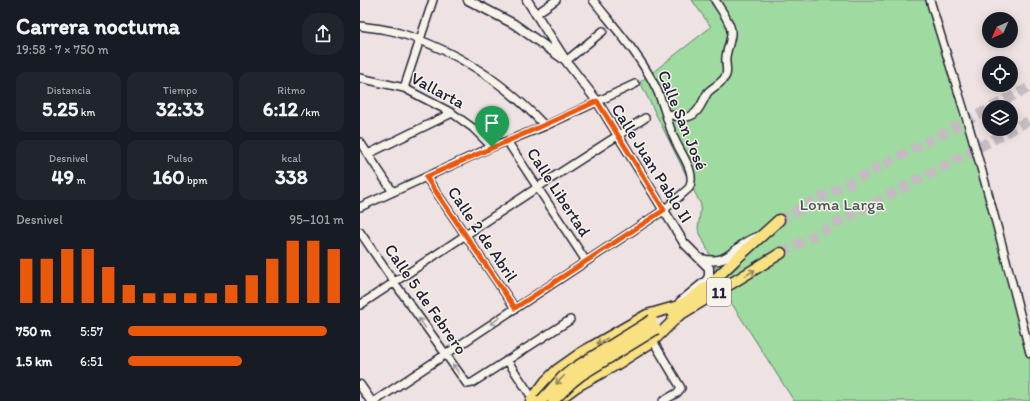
<!DOCTYPE html>
<html lang="es">
<head>
<meta charset="utf-8">
<style>
	body { margin:0; font-family:Itim,sans-serif; background:#20242c; color:#f1f3f6; height:100vh; display:flex; flex-direction:column; font-size:15px; white-space:nowrap }
	* { box-sizing:border-box; margin:0 }
	p { font-size:13px; color:#9ea1a6 }
	.icon { flex:none; width:22px; height:22px; fill:none; stroke:currentColor; stroke-width:2; stroke-linecap:round; stroke-linejoin:round }
	.map { position:relative; flex:1; overflow:hidden }
	.drawer { display:flex; flex-direction:column; background:#171b24; width:360px }
	.drawer>* { flex:none }
	.needle { width:26px; rotate:225deg }
	.controls { position:absolute; left:622px; top:12px; display:grid; gap:8px }
	.controls a { display:grid; place-items:center; width:36px; height:36px; border-radius:50%; background:#171b24; box-shadow:0 2px 10px #0003; font-size:20px }
	.pin { position:absolute; display:grid; place-items:center; width:34px; height:34px; color:#fff; margin:-41px -17px; border-radius:50% 50% 50% 0; rotate:-45deg; box-shadow:0 0 4px #0007 }
	.pin .icon { rotate:45deg }
	.round { display:grid; place-items:center; flex:none; width:42px; height:42px; border-radius:16px; background:#20242c }
	.headline { display:flex; align-items:center; justify-content:space-between; height:68px; padding:0 16px }
	h1 { font-size:22px; font-weight:700; line-height:30px }
	.stats { display:grid; grid-template-columns:repeat(3,1fr); gap:6px; height:68px; padding:4px 16px }
	.stats div { display:grid; align-content:center; border-radius:10px; background:#20242c; text-align:center }
	.stats b { font-size:20px; font-weight:700 }
	.stats small { font-size:11px; font-weight:400 }
	.stats p { font-size:11px }
	.chart { height:112px; padding:8px 16px }
	.chart p { display:flex; justify-content:space-between }
	.chart svg { width:100%; height:72px; margin-top:4px; stroke:#ea580c; stroke-width:6 }
	ul { padding:0 16px; list-style:none; font-size:13px }
	li { display:grid; grid-template-columns:64px 48px 1fr; align-items:center; height:30px }
	li i { height:10px; border-radius:5px; background:#ea580c }
	main { display:flex; flex:1; min-height:0 }
	.map>svg:first-child { display:block }
	.green { fill:#9fdaa0; stroke:#607e6e }
	.lines { fill:none; stroke-linecap:round; stroke-linejoin:round }
	.primary-tunnel { stroke:#c5bcc1; stroke-width:10; stroke-dasharray:10 5; stroke-linecap:butt }
	.minor-casing { stroke:#22223b; stroke-width:10 }
	.tertiary-casing { stroke:#22223b; stroke-width:11 }
	.primary-casing { stroke:#22223b; stroke-width:13 }
	.minor { stroke:#f7f3e8; stroke-width:7 }
	.tertiary { stroke:#f7f3e8; stroke-width:8 }
	.primary { stroke:#f9e181; stroke-width:10 }
	.primary-bridge-casing { stroke:#22223b; stroke-width:13; stroke-linecap:butt }
	.primary-bridge { stroke:#f9e181; stroke-width:10 }
	.oneway { stroke:#8e825e }
	.oneway2 { stroke:#97959a }
	.route-casing { stroke:#fff; stroke-width:8 }
	.route { stroke:#ea580c; stroke-width:5 }
	.labels { text-anchor:middle; stroke-width:3; stroke-linejoin:round; paint-order:stroke }
	.shield { fill:#f7f3e8; stroke:#62616f; stroke-width:1 }
	.shield-label { font-size:16px; font-weight:bold; fill:#22223b }
	.street-label { font-size:17px; fill:#22223b; stroke:#f7f3e8 }
	.park-label { font-size:17px; fill:#485959; stroke:#f7f3e8 }
</style>
</head>
<body>
<main>
<section class="drawer">
<div class="headline"><div><h1>Carrera nocturna</h1><p>19:58 · 7 × 750 m</p></div><a class="round"><svg class="icon" aria-label="share" viewBox="0 0 24 24"><path d="M12 15V3M7 8l5-5 5 5M5 13v7h14v-7"/></svg></a></div>
<div class="stats">
<div><p>Distancia</p><b>5.25<small> km</small></b></div>
<div><p>Tiempo</p><b>32:33</b></div>
<div><p>Ritmo</p><b>6:12<small> /km</small></b></div>
</div>
<div class="stats">
<div><p>Desnivel</p><b>49<small> m</small></b></div>
<div><p>Pulso</p><b>160<small> bpm</small></b></div>
<div><p>kcal</p><b>338</b></div>
</div>
<div class="chart"><p><span>Desnivel</span>95–101 m</p>
<svg viewBox="0 0 160 44" preserveAspectRatio="none"><path d="M5 44V17M15 44V17M25 44V11M35 44V11M45 44V22M55 44V33M65 44V38M75 44V38M85 44V38M95 44V38M105 44V33M115 44V27M125 44V17M135 44V6M145 44V6M155 44V11"/></svg>
</div>
<ul>
<li><b>750 m</b>5:57<i style="width:92%"></i></li>
<li><b>1.5 km</b>6:51<i style="width:53%"></i></li>
</ul>
</section>
<div class="map">
<svg width="670" height="401" viewBox="0 0 670 401">
	<rect width="100%" height="100%" fill="#eee3e2"/>
	<filter id="ink" filterUnits="userSpaceOnUse"><feTurbulence type="fractalNoise" baseFrequency=".025" numOctaves="2"/><feDisplacementMap in="SourceGraphic" scale="8" xChannelSelector="R" yChannelSelector="G"/><feConvolveMatrix kernelMatrix="1 2 1 2 8 2 1 2 1" color-interpolation-filters="sRGB"/></filter>
	<g filter="url(#ink)">
		<!-- green -->
		<path class="green" d="M 332,0 L 568,0 L 670,350 L 670,401 L 434,401 L 367,296 L 364,286 L 347,295 L 362,281 L 338,229 L 341,205 L 280,82 L 351,27 Z"/>
		<g class="lines">
			<!-- primary-tunnel -->
			<path class="primary-tunnel" d="M 632,107 L 670,87
				M 419,220 L 629,109
				M 421,253 L 670,120"/>
			<!-- minor casing -->
			<g class="minor-casing">
				<path id="minor" d="M 570,0 C 583,44 597,87 610,130 C 632,204 651,278 670,353
					M 176,14 L 196,0
					M 0,26 C 12,28 25,29 36,32 C 94,49 144,82 185,126
					M 206,61 L 243,31
					M 0,78 L 44,88 L 92,113 L 113,128 L 132,147
					M 44,88 L 73,0
					M 306,113 C 316,117 329,121 337,111 C 342,105 344,98 348,92 C 354,86 363,83 366,75 C 368,70 365,63 366,57 C 367,48 372,39 371,30 C 369,19 360,9 355,0
					M 147,141 L 226,261
					M 0,142 L 33,192
					M 8,154 L 92,113
					M 66,177 L 155,308
					M 0,207 L 132,147 L 185,126 L 275,84
					M 0,232 L 34,282 L 107,384 L 112,383 L 210,320
					M 0,305 L 178,187 L 285,118
					M 293,341 L 321,388 L 317,393 L 303,401
					M 147,360 L 173,399
					M 15,401 L 304,210 L 329,188 C 337,173 321,154 315,140 C 307,123 304,104 296,88 C 280,55 255,28 233,0"/>
			</g>
			<!-- tertiary casing -->
			<g class="tertiary-casing">
				<path id="tertiary" d="M 108,0 L 154,24 L 202,58
					M 167,0 L 206,61 L 237,101 L 324,243 L 349,268 L 349,276 L 347,280 L 320,302
					M 342,259 C 371,267 374,243 400,236
					M 0,385 L 11,401"/>
			</g>
			<!-- primary casing -->
			<g class="primary-casing">
				<path id="primary" d="M 310,310 L 328,301 L 348,286 L 376,259 L 419,220
					M 313,319 L 421,253
					M 202,397 L 217,386 L 257,364 L 293,341 L 318,316
					M 171,401 L 186,381 L 197,370 L 221,353 L 287,315 L 315,307"/>
			</g>
			<!-- minor -->
			<use href="#minor" class="minor"/>
			<!-- tertiary -->
			<use href="#tertiary" class="tertiary"/>
			<!-- primary -->
			<use href="#primary" class="primary"/>
			<!-- primary-bridge casing -->
			<g class="primary-bridge-casing">
				<path id="primary-bridge" d="M 181,401 L 203,377 L 213,369 L 292,320
					M 193,401 L 212,382 L 221,375 L 296,329"/>
			</g>
			<!-- primary-bridge -->
			<use href="#primary-bridge" class="primary-bridge"/>
		</g>
		<!-- one-way arrows -->
		<defs><path id="oneway-shaft" d="M-6 0H5M1.5-3L5.5 0L1.5 3" fill="none" stroke-width="1.6" stroke-linecap="round" stroke-linejoin="round"/></defs>
		<g class="oneway">
			<use href="#oneway-shaft" transform="translate(390 273) rotate(-32)"/>
			<use href="#oneway-shaft" transform="translate(242 341) rotate(151)"/>
			<use href="#oneway-shaft" transform="translate(200 380) rotate(134)"/>
		</g>
		<g class="oneway2">
			<use href="#oneway-shaft" transform="translate(135 321) rotate(146)"/>
			<use href="#oneway-shaft" transform="translate(62 323) rotate(-125)"/>
			<use href="#oneway-shaft" transform="translate(96 369) rotate(-124)"/>
		</g>
	</g>
	<g class="lines" filter="url(#ink)">
		<!-- route casing -->
		<g class="route-casing">
			<path id="route" d="M 237,101 L 304,210 L 155,308 L 66,177 C 123,151 180,128 237,101 Z"/>
		</g>
		<!-- route -->
		<use href="#route" class="route"/>
	</g>
	<g class="labels">
		<!-- shield labels -->
		<rect class="shield" x="347" y="278" width="24" height="28" rx="3"/>
		<g class="shield-label">
			<text x="359" y="298">11</text>
		</g>
		<!-- street labels -->
		<g class="street-label">
			<text transform="translate(78 90) rotate(28)" y="6">Vallarta</text>
			<text transform="translate(323 120) rotate(68)" y="6">Calle San José</text>
			<text transform="translate(292 163) rotate(58)" y="6">Calle Juan Pablo II</text>
			<text transform="translate(199 192) rotate(57)" y="6">Calle Libertad</text>
			<text transform="translate(123 234) rotate(56)" y="6">Calle 2 de Abril</text>
			<text transform="translate(66 299) rotate(55)" y="6">Calle 5 de Febrero</text>
		</g>
		<!-- park labels -->
		<g class="park-label">
			<text x="482" y="210">Loma Larga</text>
		</g>
	</g>
</svg>
<div class="controls">
<a><svg class="needle" viewBox="-14 -14 28 28"><path d="M0-13l5 13h-10z" fill="#e53935"/><path d="M0 13l5-13h-10z" fill="#9ea1a6"/></svg></a>
<a><svg class="icon" aria-label="locate" viewBox="0 0 24 24"><circle cx="12" cy="12" r="6"/><path d="M12 2v4M12 18v4M2 12h4M18 12h4"/></svg></a>
<a><svg class="icon" aria-label="layers" viewBox="0 0 24 24"><path d="M12 4l9 5-9 5-9-5zM3 14l9 5 9-5"/></svg></a>
</div>
<div class="pin" style="left:132px;top:147px;background:#1e9e55"><svg class="icon" aria-label="arrive" viewBox="0 0 24 24"><path d="M6 21V4h12l-3 4 3 4H6"/></svg></div>
</div>
</main>
</body>
</html>
